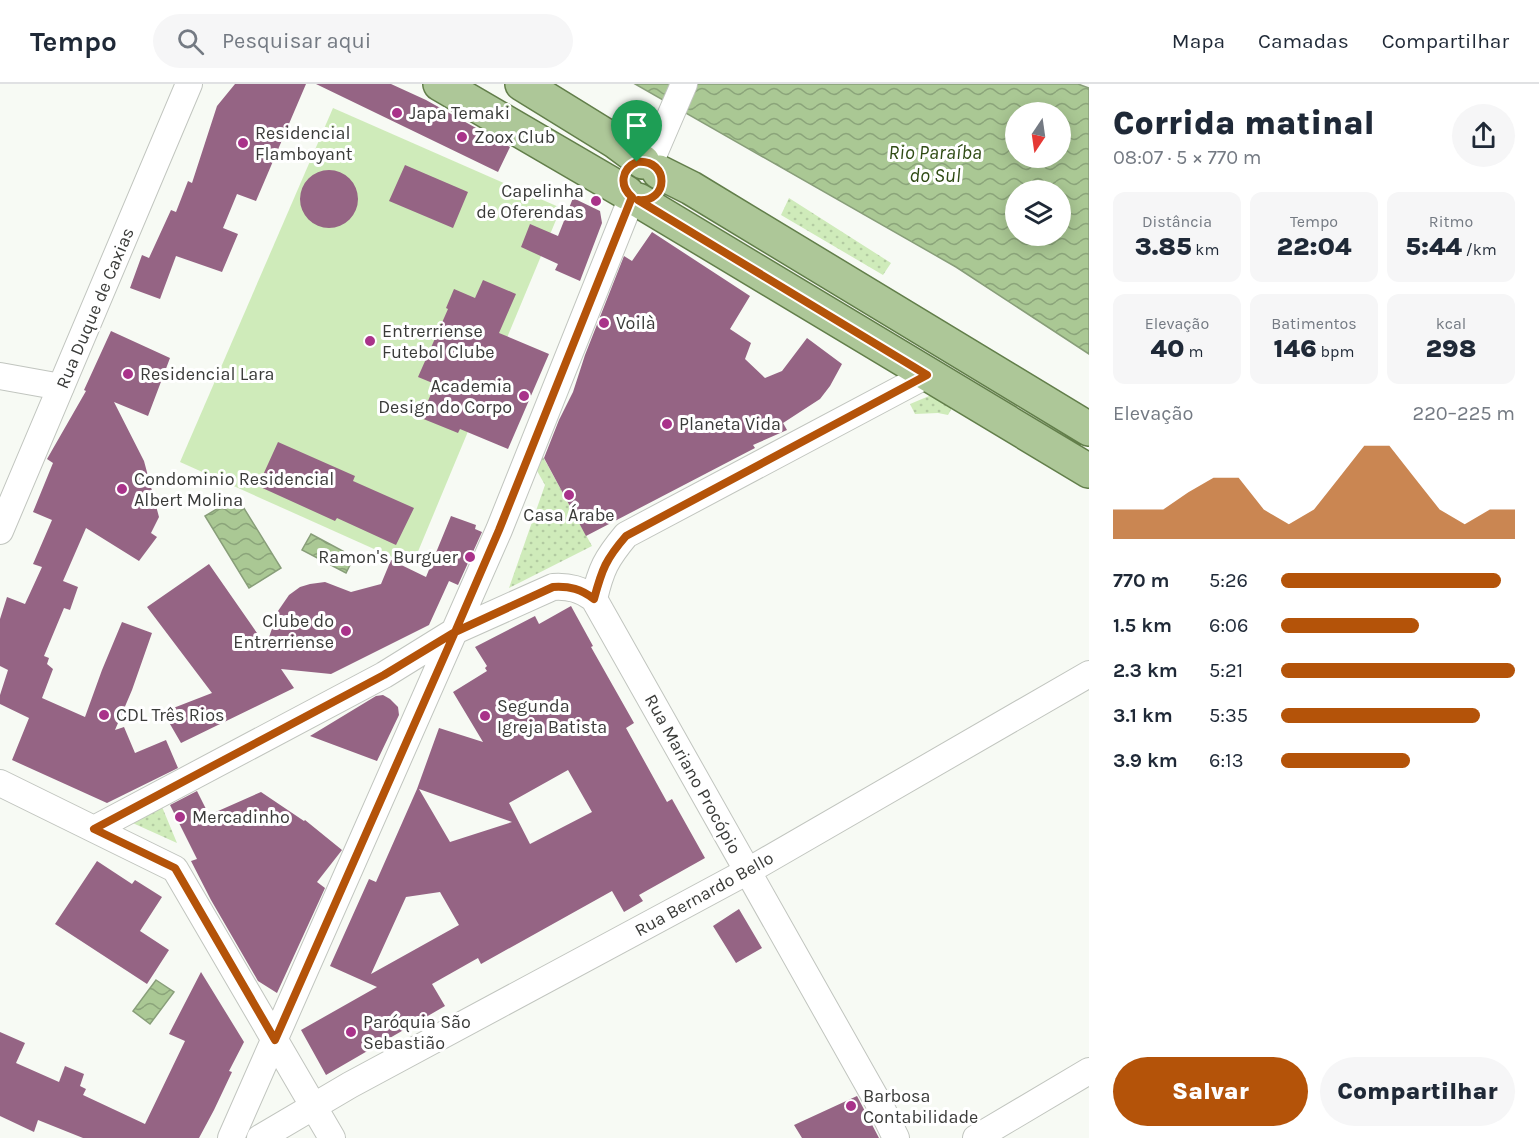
<!DOCTYPE html>
<html lang="pt">
<head>
<meta charset="utf-8">
<style>
	body { margin:0; font-family:Karla,sans-serif; background:#f6f6f7; color:#1f2937; height:100vh; display:flex; flex-direction:column; font-size:22px; white-space:nowrap }
	* { box-sizing:border-box; margin:0 }
	p { font-size:20px; color:#747a83 }
	.icon { flex:none; width:33px; height:33px; fill:none; stroke:currentColor; stroke-width:2; stroke-linecap:round; stroke-linejoin:round }
	.map { position:relative; flex:1; overflow:hidden }
	.sheet { display:flex; flex-direction:column; background:#fff; width:450px }
	.sheet>* { flex:none }
	.needle { width:39px; rotate:193deg }
	.tools { position:absolute; left:1005px; top:18px; display:grid; gap:12px }
	.tools a { display:grid; place-items:center; width:66px; height:66px; border-radius:50%; background:#fff; box-shadow:0 3px 15px #0003; font-size:30px }
	.pin { position:absolute; display:grid; place-items:center; width:51px; height:51px; color:#fff; margin:-62px -26px; border-radius:50% 50% 50% 0; rotate:-45deg; box-shadow:0 0 6px #0007 }
	.pin .icon { rotate:45deg }
	.round { display:grid; place-items:center; flex:none; width:63px; height:63px; border-radius:32px; background:#f6f6f7 }
	.headline { display:flex; align-items:center; justify-content:space-between; height:102px; padding:0 24px }
	h1 { font-size:33px; font-weight:800; line-height:45px }
	.stats { display:grid; grid-template-columns:repeat(3,1fr); gap:9px; height:102px; padding:6px 24px }
	.stats div { display:grid; align-content:center; border-radius:12px; background:#f6f6f7; text-align:center }
	.stats b { font-size:26px; font-weight:800 }
	.stats small { font-size:16px; font-weight:400 }
	.stats p { font-size:16px }
	.chart { height:168px; padding:12px 24px }
	.chart p { display:flex; justify-content:space-between }
	.chart svg { width:100%; height:108px; margin-top:6px; fill:#b45309; opacity:.7 }
	.button { display:flex; gap:12px; margin-top:auto; padding:12px 24px }
	.button a { flex:1; height:69px; border-radius:36px; background:#b45309; color:#fff; font-size:24px; font-weight:800; line-height:69px; text-align:center }
	.button a+a { background:#f6f6f7; color:#1f2937 }
	ul { padding:0 24px; list-style:none; font-size:20px }
	li { display:grid; grid-template-columns:96px 72px 1fr; align-items:center; height:45px }
	li i { height:15px; border-radius:8px; background:#b45309 }
	header { display:flex; align-items:center; gap:36px; box-sizing:border-box; height:84px; padding:0 30px; background:#fff; border-bottom:2px solid #e0e1e3 }
	header strong { font-size:28px }
	nav { display:flex; gap:33px; margin-inline-start:auto; font-size:21px }
	.search { width:420px; height:54px; background:#f6f6f7; display:flex; align-items:center; gap:15px; box-sizing:border-box; padding:0 21px; border-radius:33px; color:#747a83; font-size:22px }
	main { display:flex; flex:1; min-height:0 }
	.map>svg:first-child { display:block }
	.grass { fill:#cfebba }
	.park { fill:url(#park-dots) }
	.water { fill:url(#water-waves); stroke:#889e79; stroke-width:1.5; fill-rule:evenodd }
	.building { fill:#956484; fill-rule:evenodd }
	.lines { fill:none; stroke-linecap:round; stroke-linejoin:round }
	.minor-casing { stroke:#c1c5bf; stroke-width:28 }
	.major-casing { stroke:#627e4a; stroke-width:36 }
	.minor { stroke:#fff; stroke-width:26 }
	.major { stroke:#adc798; stroke-width:33 }
	.route-casing { stroke:#fff; stroke-width:12 }
	.route { stroke:#b45309; stroke-width:8 }
	.poi-dot { fill:#a9338a; stroke:#fff; stroke-width:2 }
	.labels { text-anchor:middle; stroke-width:6; stroke-linejoin:round; paint-order:stroke }
	.poi-label { font-size:18px; fill:#3a3b39; stroke:#fff; text-anchor:start }
	.street-label { font-size:18px; fill:#3a3b39; stroke:#fff }
	.water-label { font-size:20px; font-style:italic; fill:#2f4b14; stroke:#fff }
</style>
</head>
<body>
<header>
<strong>Tempo</strong>
<div class="search"><svg class="icon" aria-label="search" viewBox="0 0 24 24"><circle cx="10" cy="10" r="6"/><path d="M15 15l6 6"/></svg>Pesquisar aqui</div>
<nav><a>Mapa</a><a>Camadas</a><a>Compartilhar</a></nav>
</header>
<main>
<div class="map">
<svg width="1089" height="1054" viewBox="0 0 1089 1054">
	<defs>
		<pattern id="park-dots" width="8" height="8" patternUnits="userSpaceOnUse" patternTransform="scale(1.5)"><rect width="8" height="8" fill="#cfebba"/><path d="M2 2h.1M6 6h.1" fill="none" stroke="#b2caa1" stroke-width="1.8" stroke-linecap="round"/></pattern>
		<pattern id="water-waves" width="16" height="10" patternUnits="userSpaceOnUse" patternTransform="scale(1.5)"><rect width="16" height="10" fill="#aac894"/><path d="M0 5q4-4 8 0t8 0" fill="none" stroke="#8ba47a"/></pattern>
	</defs>
	<rect width="100%" height="100%" fill="#f7faf4"/>
	<!-- grass -->
	<path class="grass" d="M 333,24 L 561,124 L 412,482 L 180,378 Z"/>
	<!-- park -->
	<path class="park" d="M 789,114 L 891,179 L 883,191 L 781,131 Z
		M 941,307 L 956,317 L 948,331 L 938,329 L 915,330 L 910,320 Z
		M 542,371 L 592,462 L 509,504 L 545,401 L 536,385 Z
		M 160,718 L 177,759 L 126,736 Z"/>
	<!-- water -->
	<path class="water" d="M 635,0 L 1078,0 L 1089,4 L 1089,270 L 956,183 ZM 1016,28 L 1060,28 L 1060,74 L 1016,74 ZM 1016,106 L 1060,106 L 1060,152 L 1016,152 Z
		M 237,413 L 281,484 L 249,504 L 205,432 Z
		M 311,450 L 354,473 L 346,489 L 302,466 Z
		M 156,896 L 174,908 L 150,940 L 133,927 Z"/>
	<!-- building -->
	<path class="building" d="M 235,0 L 306,0 L 256,117 L 237,110 L 223,144 L 238,150 L 222,188 L 176,172 L 160,215 L 130,204 L 142,171 L 149,174 L 171,126 L 176,128 L 188,97 L 192,99 L 217,22 Z
		M 316,0 L 391,0 L 426,16 L 510,63 L 498,88 Z
		M 405,81 L 468,108 L 453,144 L 389,117 Z
		M300 115a29 29 0 1 1 58 0a29 29 0 1 1-58 0Z
		M 573,114 L 600,127 L 602,139 L 580,197 L 555,186 L 558,180 L 521,163 L 530,140 L 558,152 Z
		M 652,148 L 750,212 L 730,245 L 751,259 L 745,275 L 765,294 L 782,287 L 807,254 L 842,280 L 830,302 L 820,315 L 783,339 L 787,346 L 753,361 L 755,364 L 586,452 L 544,374 L 559,336 L 573,308 L 585,271 L 624,172 L 632,177 Z
		M 483,196 L 516,210 L 499,249 L 549,270 L 508,365 L 460,345 L 458,349 L 421,334 L 435,300 L 418,293 L 448,225 L 446,224 L 454,205 L 475,214 Z
		M 111,247 L 170,274 L 148,332 L 114,318 L 144,377 L 159,433 L 151,449 L 157,453 L 139,477 L 86,444 L 63,497 L 78,503 L 70,526 L 64,524 L 44,572 L 49,574 L 47,580 L 53,585 L 42,614 L 85,633 L 102,586 L 122,538 L 152,549 L 132,606 L 115,646 L 124,643 L 135,669 L 166,656 L 178,684 L 107,719 L 12,676 L 29,634 L 0,620 L 0,611 L 8,586 L 0,582 L 0,535 L 7,513 L 25,520 L 42,483 L 33,480 L 52,436 L 33,428 L 53,379 L 47,375 L 86,307 L 84,306 Z
		M 278,358 L 355,392 L 353,397 L 414,424 L 396,461 L 337,434 L 335,437 L 258,402 Z
		M 451,432 L 476,441 L 475,445 L 482,448 L 458,501 L 449,497 L 429,541 L 331,590 L 281,585 L 294,604 L 181,659 L 163,628 L 212,609 L 147,523 L 209,480 L 266,562 L 278,527 L 289,511 L 300,503 L 310,500 L 325,498 L 351,508 L 381,500 L 391,476 L 426,493 Z
		M 571,522 L 593,562 L 591,563 L 634,639 L 626,644 L 667,718 L 672,715 L 705,774 L 639,811 L 643,817 L 624,828 L 612,807 L 481,880 L 478,874 L 432,900 L 445,922 L 326,991 L 301,946 L 377,903 L 330,882 L 369,795 L 376,798 L 417,705 L 439,644 L 483,658 L 453,608 L 487,587 L 485,584 L 487,582 L 475,563 L 535,532 L 539,540 ZM 568,686 L 592,728 L 530,760 L 509,719 ZM 419,705 L 512,738 L 450,758 ZM 440,808 L 459,841 L 371,890 L 406,813 Z
		M 383,611 L 390,615 L 398,623 L 399,631 L 377,677 L 310,652 L 376,612 Z
		M 197,707 L 209,731 L 261,708 L 304,737 L 305,736 L 342,766 L 317,798 L 325,804 L 277,909 L 258,897 L 211,816 L 191,777 L 197,775 L 170,721 Z
		M 97,777 L 132,800 L 135,796 L 162,813 L 140,847 L 169,866 L 147,900 L 55,840 Z
		M 739,825 L 762,864 L 736,879 L 713,842 Z
		M 201,888 L 244,958 L 229,987 L 232,988 L 214,1026 L 199,1054 L 83,1054 L 38,1036 L 34,1048 L 0,1032 L 0,948 L 25,959 L 16,979 L 59,998 L 65,982 L 84,990 L 80,1002 L 86,1005 L 83,1011 L 145,1040 L 185,957 L 169,950 Z
		M 857,1012 L 879,1054 L 802,1054 L 794,1041 Z"/>
	<g class="lines">
		<!-- minor casing -->
		<g class="minor-casing">
			<path id="minor" d="M 650,79 L 684,0
				M 0,292 L 61,303
				M 0,447 L 189,0
				M 594,515 C 601,485 606,475 626,451 L 927,291
				M 0,699 L 175,785 L 332,1054
				M 94,745 L 384,591 L 455,547 L 553,503 C 569,502 581,505 594,515 L 883,1027 L 896,1054
				M 231,1054 L 499,446 L 632,113
				M 260,1054 L 350,1001 L 748,787 L 1089,590
				M 976,1054 L 1089,987"/>
		</g>
		<!-- major casing -->
		<g class="major-casing">
			<path id="major" d="M 440,0 L 627,109
				M 522,0 L 616,58 L 643,78
				M 659,88 L 691,104 L 1089,345
				M 638,116 L 1089,387"/>
		</g>
		<!-- minor -->
		<use href="#minor" class="minor"/>
		<!-- major -->
		<use href="#major" class="major"/>
	</g>
	<g class="lines">
		<!-- route casing -->
		<g class="route-casing">
			<path id="route" d="M 637,78 C 621,85 619,102 632,113 L 499,446 L 455,548 L 384,591 L 94,745 L 175,784 L 275,956 L 455,548 L 553,503 C 570,502 581,505 594,515 C 602,485 606,475 626,452 L 927,291 L 638,116 C 669,119 670,75 637,78"/>
		</g>
		<!-- route -->
		<use href="#route" class="route"/>
	</g>
	<!-- markers -->
	<g class="poi-dot">
		<circle cx="397" cy="29" r="6"/>
		<circle cx="462" cy="53" r="6"/>
		<circle cx="243" cy="59" r="6"/>
		<circle cx="596" cy="117" r="6"/>
		<circle cx="604" cy="239" r="6"/>
		<circle cx="370" cy="257" r="6"/>
		<circle cx="128" cy="290" r="6"/>
		<circle cx="524" cy="312" r="6"/>
		<circle cx="667" cy="340" r="6"/>
		<circle cx="122" cy="405" r="6"/>
		<circle cx="569" cy="411" r="6"/>
		<circle cx="470" cy="473" r="6"/>
		<circle cx="346" cy="547" r="6"/>
		<circle cx="104" cy="631" r="6"/>
		<circle cx="485" cy="632" r="6"/>
		<circle cx="180" cy="733" r="6"/>
		<circle cx="351" cy="948" r="6"/>
		<circle cx="851" cy="1022" r="6"/>
	</g>
	<g class="labels">
		<!-- poi labels -->
		<g class="poi-label">
			<text x="409" y="35">Japa Temaki</text>
			<text x="255" y="55">Residencial<tspan x="255" dy="21">Flamboyant</tspan></text>
			<text x="474" y="59">Zoox Club</text>
			<text x="584" y="113" text-anchor="end">Capelinha<tspan x="584" dy="21">de Oferendas</tspan></text>
			<text x="616" y="245">Voilà</text>
			<text x="382" y="253">Entrerriense<tspan x="382" dy="21">Futebol Clube</tspan></text>
			<text x="140" y="296">Residencial Lara</text>
			<text x="512" y="308" text-anchor="end">Academia<tspan x="512" dy="21">Design do Corpo</tspan></text>
			<text x="679" y="346">Planeta Vida</text>
			<text x="134" y="401">Condominio Residencial<tspan x="134" dy="21">Albert Molina</tspan></text>
			<text x="569" y="437" text-anchor="middle">Casa Árabe</text>
			<text x="458" y="479" text-anchor="end">Ramon's Burguer</text>
			<text x="334" y="543" text-anchor="end">Clube do<tspan x="334" dy="21">Entrerriense</tspan></text>
			<text x="497" y="628">Segunda<tspan x="497" dy="21">Igreja Batista</tspan></text>
			<text x="116" y="637">CDL Três Rios</text>
			<text x="192" y="739">Mercadinho</text>
			<text x="363" y="944">Paróquia São<tspan x="363" dy="21">Sebastião</tspan></text>
			<text x="863" y="1018">Barbosa<tspan x="863" dy="21">Contabilidade</tspan></text>
		</g>
		<!-- street labels -->
		<g class="street-label">
			<text transform="translate(95 224) rotate(-67)" y="6">Rua Duque de Caxias</text>
			<text transform="translate(693 690) rotate(61)" y="6">Rua Mariano Procópio</text>
			<text transform="translate(704 810) rotate(-29)" y="6">Rua Bernardo Bello</text>
		</g>
		<!-- water labels -->
		<g class="water-label">
			<text x="935" y="75">Rio Paraíba<tspan x="935" dy="23">do Sul</tspan></text>
		</g>
	</g>
</svg>
<div class="tools">
<a><svg class="needle" viewBox="-14 -14 28 28"><path d="M0-13l5 13h-10z" fill="#e53935"/><path d="M0 13l5-13h-10z" fill="#747a83"/></svg></a>
<a><svg class="icon" aria-label="layers" viewBox="0 0 24 24"><path d="M12 4l9 5-9 5-9-5zM3 14l9 5 9-5"/></svg></a>
</div>
<div class="pin" style="left:637px;top:78px;background:#1e9e55"><svg class="icon" aria-label="arrive" viewBox="0 0 24 24"><path d="M6 21V4h12l-3 4 3 4H6"/></svg></div>
</div>
<section class="sheet">
<div class="headline"><div><h1>Corrida matinal</h1><p>08:07 · 5 × 770 m</p></div><a class="round"><svg class="icon" aria-label="share" viewBox="0 0 24 24"><path d="M12 15V3M7 8l5-5 5 5M5 13v7h14v-7"/></svg></a></div>
<div class="stats">
<div><p>Distância</p><b>3.85<small> km</small></b></div>
<div><p>Tempo</p><b>22:04</b></div>
<div><p>Ritmo</p><b>5:44<small> /km</small></b></div>
</div>
<div class="stats">
<div><p>Elevação</p><b>40<small> m</small></b></div>
<div><p>Batimentos</p><b>146<small> bpm</small></b></div>
<div><p>kcal</p><b>298</b></div>
</div>
<div class="chart"><p><span>Elevação</span>220–225 m</p>
<svg viewBox="0 0 160 44" preserveAspectRatio="none"><path d="M0 44V32L10 32L20 32L30 25L40 19L50 19L60 32L70 38L80 32L90 19L100 6L110 6L120 19L130 32L140 38L150 32L160 32V44z"/></svg>
</div>
<ul>
<li><b>770 m</b>5:26<i style="width:94%"></i></li>
<li><b>1.5 km</b>6:06<i style="width:59%"></i></li>
<li><b>2.3 km</b>5:21<i style="width:100%"></i></li>
<li><b>3.1 km</b>5:35<i style="width:85%"></i></li>
<li><b>3.9 km</b>6:13<i style="width:55%"></i></li>
</ul>
<div class="button"><a>Salvar</a><a>Compartilhar</a></div>
</section>
</main>
</body>
</html>
